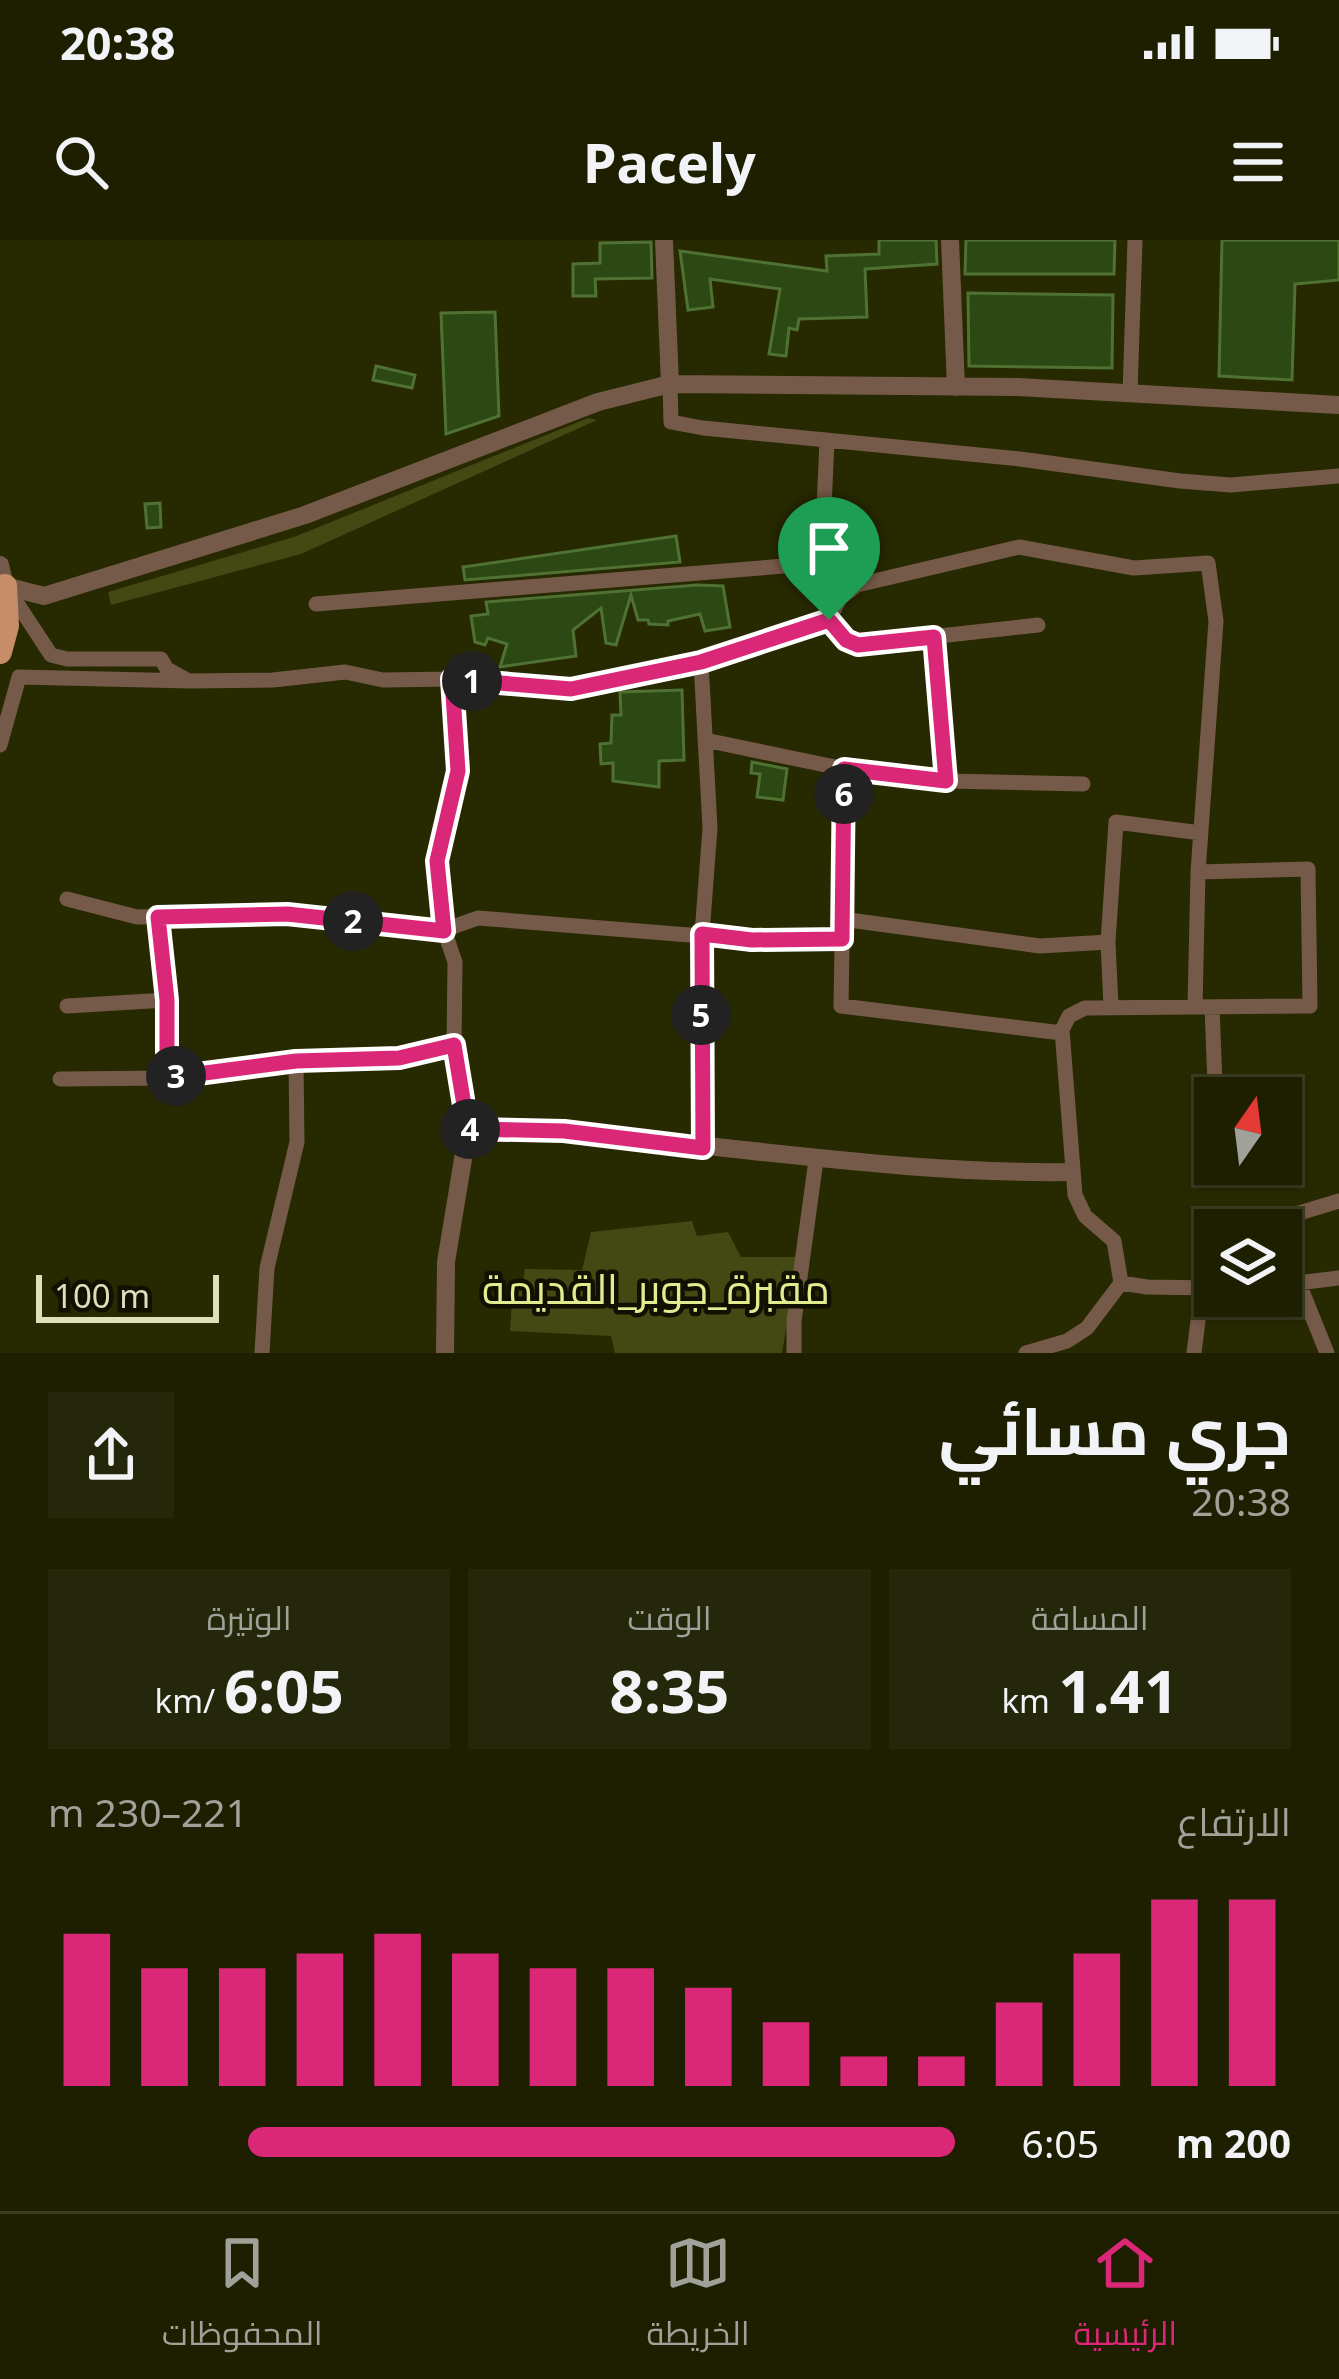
<!DOCTYPE html>
<html lang="ar">
<head>
<meta charset="utf-8">
<style>
	body { margin:0; font-family:"Noto Sans",Cairo,sans-serif; background:#25270a; color:#f1f3f6; direction:rtl; height:100vh; display:flex; flex-direction:column; font-size:45px; white-space:nowrap }
	* { box-sizing:border-box; margin:0 }
	p { font-size:39px; color:#a0a299 }
	.icon { flex:none; width:66px; height:66px; fill:none; stroke:currentColor; stroke-width:2; stroke-linecap:round; stroke-linejoin:round }
	.map { position:relative; height:1113px; overflow:hidden; direction:ltr }
	.details { display:flex; flex-direction:column; background:#1d1f00; flex:1 }
	.details>* { flex:none }
	.needle { width:78px; rotate:14deg }
	.tools { position:absolute; left:1194px; top:837px; display:grid; gap:24px }
	.tools a { display:grid; place-items:center; width:108px; height:108px; border-radius:0px; background:#1d1f00; box-shadow:0 3px 9px #0004,0 0 0 3px #3b3d22; font-size:60px }
	.scale { position:absolute; left:36px; bottom:30px; width:183px; box-sizing:border-box; padding-left:12px; border:6px solid #dce0bb; border-top:0; font-size:33px; line-height:42px; white-space:nowrap; color:#dce0bb; -webkit-text-stroke:9px #101100; paint-order:stroke }
	.pin { position:absolute; display:grid; place-items:center; width:102px; height:102px; color:#fff; margin:-123px -51px; border-radius:50% 50% 50% 0; rotate:-45deg; box-shadow:0 0 12px #0007 }
	.pin .icon { rotate:45deg }
	.km { position:absolute; width:60px; height:60px; margin:-30px; border-radius:50%; background:#222; color:#fff; font-size:33px; line-height:60px; text-align:center }
	.round { display:grid; place-items:center; flex:none; width:126px; height:126px; border-radius:0px; background:#25270a }
	.summary { display:flex; align-items:center; justify-content:space-between; height:204px; padding:0 48px }
	h1 { font-size:66px; font-weight:700; line-height:90px }
	.metrics { display:grid; grid-template-columns:repeat(3,1fr); gap:18px; height:204px; padding:12px 48px }
	.metrics div { display:grid; align-content:center; border-radius:0px; background:#25270a; text-align:center }
	.metrics b { font-size:60px; font-weight:700 }
	.metrics small { font-size:33px; font-weight:400 }
	.metrics p { font-size:33px }
	.chart { height:336px; padding:24px 48px }
	.chart p { display:flex; justify-content:space-between }
	.chart svg { width:100%; height:216px; margin-top:12px; stroke:#db2777; stroke-width:6 }
	ul { padding:0 48px; list-style:none; font-size:39px }
	li { display:grid; grid-template-columns:192px 144px 1fr; align-items:center; height:90px }
	li i { height:30px; border-radius:15px; background:#db2777 }
	.status { display:flex; justify-content:space-between; align-items:center; height:84px; padding:0 60px; background:#1d1f00; direction:ltr }
	.status svg { height:33px; fill:currentColor }
	header { display:flex; justify-content:space-between; align-items:center; height:156px; padding:0 48px; background:#1d1f00; font-size:54px; font-weight:700 }
	.tab-bar { display:flex; justify-content:space-around; align-items:center; height:168px; border-top:3px solid #3b3d22; background:#1d1f00; font-size:33px; color:#a0a299 }
	.tab-bar a { display:grid; justify-items:center; gap:6px }
	.tab-bar .on { color:#db2777 }
	.map>svg:first-child { display:block }
	.green { fill:#444813 }
	.building { fill:#2c4813; stroke:#4f7233; stroke-width:3 }
	.lines { fill:none; stroke-linecap:round; stroke-linejoin:round }
	.minor { stroke:#765a49; stroke-width:15 }
	.tertiary { stroke:#765a49; stroke-width:18 }
	.primary { stroke:#c68d69; stroke-width:24 }
	.route-casing { stroke:#fff; stroke-width:24 }
	.route { stroke:#db2777; stroke-width:15 }
	.labels { text-anchor:middle; stroke-width:9; stroke-linejoin:round; paint-order:stroke }
	.park-label { font-size:42px; fill:#e3eb8f; stroke:#101100 }
</style>
</head>
<body>
<div class="status"><b>20:38</b><svg viewBox="0 0 49 12"><path d="M0 12V9h3v3zM5 12V6h3v6zM10 12V3h3v9zM15 12V0h3v12zM26 1h20v11H26zM47 4h2v5h-2z"/></svg></div>
<header><svg class="icon" aria-label="menu" viewBox="0 0 24 24"><path d="M4 6h16M4 12h16M4 18h16"/></svg>Pacely<svg class="icon" aria-label="search" viewBox="0 0 24 24"><circle cx="10" cy="10" r="6"/><path d="M15 15l6 6"/></svg></header>
<div class="map">
<svg width="1339" height="1113" viewBox="0 0 1339 1113">
	<rect width="100%" height="100%" fill="#272900"/>
	<!-- green -->
	<path class="green" d="M 588,178 L 597,180 L 301,314 L 111,365 L 108,352 L 294,297 Z
		M 692,981 L 697,996 L 728,992 L 741,1017 L 798,1017 L 782,1113 L 615,1113 L 611,1096 L 510,1091 L 513,1043 L 523,1041 L 525,1029 L 582,1030 L 591,992 Z"/>
	<!-- building -->
	<path class="building" d="M 879,0 L 936,0 L 937,24 L 865,29 L 867,77 L 799,79 L 797,90 L 789,88 L 786,116 L 769,114 L 780,49 L 710,39 L 713,67 L 688,70 L 680,11 L 827,31 L 826,16 L 879,14 Z
		M 966,0 L 1115,0 L 1114,34 L 965,34 Z
		M 1222,0 L 1339,0 L 1339,40 L 1295,44 L 1292,140 L 1219,136 Z
		M 651,2 L 652,38 L 595,39 L 596,56 L 573,56 L 573,24 L 600,23 L 600,3 Z
		M 968,53 L 1113,55 L 1112,128 L 969,126 Z
		M 495,72 L 499,176 L 446,194 L 441,73 Z
		M 376,126 L 415,135 L 412,148 L 373,140 Z
		M 160,263 L 161,287 L 147,288 L 145,264 Z
		M 676,296 L 680,322 L 465,340 L 463,327 Z
		M 697,345 L 723,346 L 730,387 L 705,391 L 700,374 L 668,381 L 668,385 L 649,384 L 648,380 L 638,380 L 631,355 L 616,405 L 606,403 L 601,368 L 573,390 L 576,416 L 500,427 L 507,404 L 488,398 L 485,405 L 475,402 L 471,376 L 488,374 L 486,362 Z
		M 682,450 L 684,520 L 659,521 L 659,547 L 613,541 L 613,523 L 601,524 L 600,504 L 611,503 L 612,475 L 621,475 L 620,452 Z
		M 752,522 L 787,529 L 783,560 L 757,557 L 760,534 L 751,533 Z"/>
	<g class="lines">
		<!-- minor -->
		<path class="minor" d="M 670,144 L 671,182 L 703,188 L 1020,219 L 1180,241 L 1231,245 L 1339,236
			M 1130,153 L 1135,0
			M 827,200 L 824,268 L 840,358
			M 9,351 L 51,415 L 67,419 L 161,419 L 167,429 L 187,440
			M 316,364 L 834,322
			M 829,380 L 846,400 L 858,405 L 1038,385
			M 935,397 L 946,541
			M 701,422 L 710,588 L 702,694 L 702,908
			M 452,439 L 458,531 L 437,621 L 438,649 L 444,690 L 455,722 L 454,805 L 468,889
			M 705,500 L 845,529 L 946,541 L 1083,544
			M 0,505 L 19,437 L 190,441 L 273,440 L 345,432 L 383,440 L 452,439 L 571,449 L 701,422 L 829,380 L 840,358 L 857,345 L 1019,307 L 1134,328 L 1208,323 L 1216,381 L 1198,632 L 1195,767
			M 845,529 L 841,766 L 1062,793
			M 67,659 L 137,677 L 287,674 L 444,690 L 478,678 L 752,700 L 842,699
			M 158,677 L 167,760 L 167,838
			M 842,679 L 1040,706 L 1108,702 L 1111,767
			M 1108,702 L 1116,582 L 1201,593
			M 67,766 L 167,760
			M 60,839 L 167,838 L 296,821 L 399,818 L 454,805
			M 1210,923 L 1215,845 L 1212,767
			M 1279,990 L 1286,977 L 1339,961
			M 1281,999 L 1327,1113
			M 1121,1043 L 1147,1047 L 1215,1048
			M 1281,1045 L 1339,1038
			M 262,1113 L 267,1028 L 297,902 L 296,821
			M 794,1113 L 794,1081 L 816,920
			M 1026,1113 L 1067,1101 L 1087,1088 L 1121,1043 L 1114,1001 L 1085,976 L 1075,955 L 1062,790 L 1069,776 L 1085,768 L 1310,766 L 1308,629 L 1198,632
			M 1194,1113 L 1202,1049"/>
		<!-- tertiary -->
		<path class="tertiary" d="M 664,0 L 670,144
			M 950,0 L 956,147
			M 0,325 L 5,346 L 44,356 L 305,275 L 598,162 L 670,144 L 1018,147 L 1339,165
			M 445,1113 L 446,1022 L 468,889 C 670,892 869,935 1071,932"/>
		<!-- primary -->
		<path class="primary" d="M 0,412 L 7,386 L 5,346"/>
	</g>
	<g class="lines">
		<!-- route casing -->
		<g class="route-casing">
			<path id="route" d="M 829,380 L 846,400 L 858,405 L 934,397 L 946,541 L 844,529 L 842,699 L 752,700 L 702,694 L 703,908 L 564,891 L 468,889 L 454,805 L 399,818 L 296,821 L 167,838 L 167,760 L 158,677 L 287,674 L 444,691 L 437,621 L 458,531 L 452,439 L 571,449 L 701,422 Z"/>
		</g>
		<!-- route -->
		<use href="#route" class="route"/>
	</g>
	<g class="labels">
		<!-- park labels -->
		<g class="park-label">
			<text x="656" y="1064">مقبرة_جوبر_القديمة</text>
		</g>
	</g>
</svg>
<div class="tools">
<a><svg class="needle" viewBox="-14 -14 28 28"><path d="M0-13l5 13h-10z" fill="#e53935"/><path d="M0 13l5-13h-10z" fill="#a0a299"/></svg></a>
<a><svg class="icon" aria-label="layers" viewBox="0 0 24 24"><path d="M12 4l9 5-9 5-9-5zM3 14l9 5 9-5"/></svg></a>
</div>
<div class="scale">100 m</div>
<div class="pin" style="left:829px;top:380px;background:#1e9e55"><svg class="icon" aria-label="arrive" viewBox="0 0 24 24"><path d="M6 21V4h12l-3 4 3 4H6"/></svg></div>
<b class="km" style="left:472px;top:441px">1</b>
<b class="km" style="left:353px;top:681px">2</b>
<b class="km" style="left:176px;top:836px">3</b>
<b class="km" style="left:470px;top:889px">4</b>
<b class="km" style="left:701px;top:775px">5</b>
<b class="km" style="left:844px;top:554px">6</b>
</div>
<section class="details">
<div class="summary"><div><h1>جري مسائي</h1><p>20:38</p></div><a class="round"><svg class="icon" aria-label="share" viewBox="0 0 24 24"><path d="M12 15V3M7 8l5-5 5 5M5 13v7h14v-7"/></svg></a></div>
<div class="metrics">
<div><p>المسافة</p><b>1.41<small> km</small></b></div>
<div><p>الوقت</p><b>8:35</b></div>
<div><p>الوتيرة</p><b>6:05<small> /km</small></b></div>
</div>
<div class="chart"><p><span>الارتفاع</span>221–230 m</p>
<svg viewBox="0 0 160 44" preserveAspectRatio="none"><path d="M5 44V13M15 44V20M25 44V20M35 44V17M45 44V13M55 44V17M65 44V20M75 44V20M85 44V24M95 44V31M105 44V38M115 44V38M125 44V27M135 44V17M145 44V6M155 44V6"/></svg>
</div>
<ul>
<li><b>200 m</b>6:05<i style="width:78%"></i></li>
</ul>
</section>
<nav class="tab-bar">
<a class="on"><svg class="icon" aria-label="home" viewBox="0 0 24 24"><path d="M3 11l9-7 9 7M6 9v11h12V9"/></svg>الرئيسية</a>
<a><svg class="icon" aria-label="map" viewBox="0 0 24 24"><path d="M3 6l6-2 6 2 6-2v14l-6 2-6-2-6 2zM9 4v14M15 6v14"/></svg>الخريطة</a>
<a><svg class="icon" aria-label="saved" viewBox="0 0 24 24"><path d="M7 4h10v16l-5-4-5 4z"/></svg>المحفوظات</a>
</nav>
</body>
</html>
